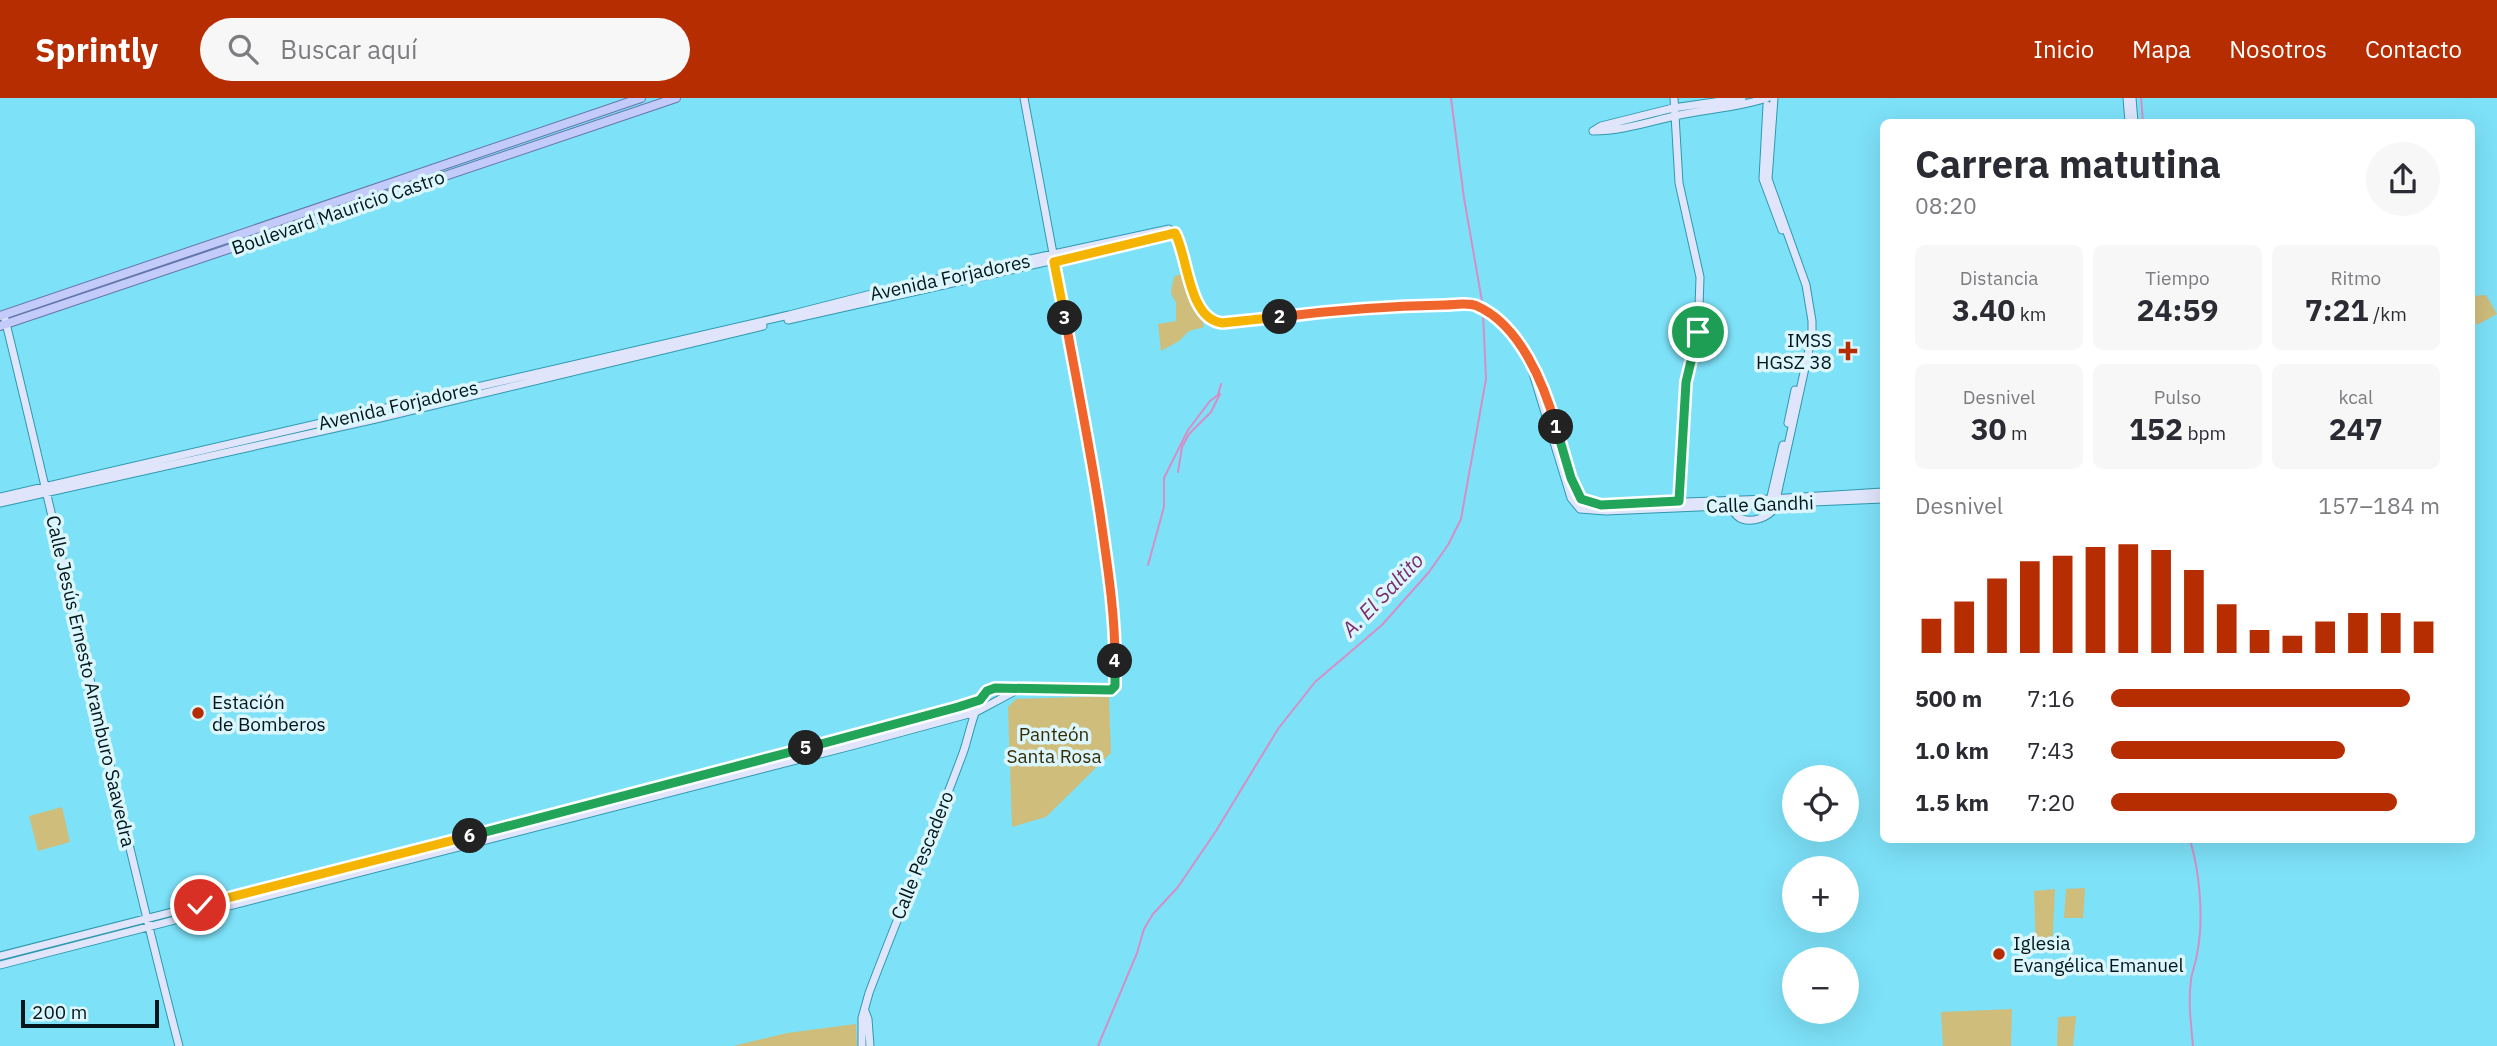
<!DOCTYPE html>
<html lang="es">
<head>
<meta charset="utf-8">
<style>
	body { margin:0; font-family:"IBM Plex Sans",sans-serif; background:#f7f7f7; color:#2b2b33; height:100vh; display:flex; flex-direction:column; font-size:26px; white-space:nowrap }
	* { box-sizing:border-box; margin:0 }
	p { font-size:23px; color:#7c7c81 }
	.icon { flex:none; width:38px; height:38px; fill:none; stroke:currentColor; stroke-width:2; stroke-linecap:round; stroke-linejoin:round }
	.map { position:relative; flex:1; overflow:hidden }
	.panel { position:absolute; left:1880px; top:21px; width:595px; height:724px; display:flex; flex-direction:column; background:#fff; border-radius:10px; box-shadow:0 7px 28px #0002 }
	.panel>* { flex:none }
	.fabs { position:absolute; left:1782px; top:667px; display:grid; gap:14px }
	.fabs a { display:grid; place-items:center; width:77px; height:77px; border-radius:50%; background:#fff; box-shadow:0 7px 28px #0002; font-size:35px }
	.scale { position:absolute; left:21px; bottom:18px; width:138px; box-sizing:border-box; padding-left:7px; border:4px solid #02161b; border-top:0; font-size:19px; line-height:24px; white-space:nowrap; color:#02161b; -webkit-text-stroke:5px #dbf6fd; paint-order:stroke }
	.pin { position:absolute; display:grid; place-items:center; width:60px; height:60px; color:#fff; margin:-30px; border:4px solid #fff; border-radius:50%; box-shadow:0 2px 7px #0007 }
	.km { position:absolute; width:35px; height:35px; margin:-18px; border-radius:50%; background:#222; color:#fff; font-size:19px; line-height:35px; text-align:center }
	.round { display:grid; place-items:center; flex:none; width:74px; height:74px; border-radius:37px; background:#f7f7f7 }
	.headline { display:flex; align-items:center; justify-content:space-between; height:119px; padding:0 35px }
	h1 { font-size:38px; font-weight:700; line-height:52px }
	.figures { display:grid; grid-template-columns:repeat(3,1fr); gap:10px; height:119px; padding:7px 35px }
	.figures div { display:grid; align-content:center; border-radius:10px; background:#f7f7f7; text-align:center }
	.figures b { font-size:30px; font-weight:700 }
	.figures small { font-size:19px; font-weight:400 }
	.figures p { font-size:19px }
	.chart { height:196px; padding:14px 35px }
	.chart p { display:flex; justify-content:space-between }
	.chart svg { width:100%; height:126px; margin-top:7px; stroke:#b72d02; stroke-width:6 }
	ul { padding:0 35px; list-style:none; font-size:23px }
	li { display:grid; grid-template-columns:112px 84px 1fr; align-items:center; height:52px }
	li i { height:18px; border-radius:9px; background:#b72d02 }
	header { display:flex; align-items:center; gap:42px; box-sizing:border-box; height:98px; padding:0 35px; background:#b72d02; color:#fff }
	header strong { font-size:33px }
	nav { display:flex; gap:38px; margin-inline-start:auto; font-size:24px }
	.search { width:490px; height:63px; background:#f7f7f7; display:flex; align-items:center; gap:18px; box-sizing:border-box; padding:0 24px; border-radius:38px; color:#7c7c81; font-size:26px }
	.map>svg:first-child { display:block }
	.green { fill:#cfbd7c }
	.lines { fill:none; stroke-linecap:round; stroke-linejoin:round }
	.stream { stroke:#d58fc6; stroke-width:2 }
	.secondary-casing { stroke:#2d99af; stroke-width:9 }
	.primary-casing { stroke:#6475a9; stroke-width:10 }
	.secondary { stroke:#e0e5fc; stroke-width:7 }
	.primary { stroke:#c2cbf9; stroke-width:8 }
	.split-1-casing { stroke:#fff; stroke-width:14 }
	.split-2-casing { stroke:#fff; stroke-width:14 }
	.split-3-casing { stroke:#fff; stroke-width:14 }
	.split-4-casing { stroke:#fff; stroke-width:14 }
	.split-5-casing { stroke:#fff; stroke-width:14 }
	.split-6-casing { stroke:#fff; stroke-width:14 }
	.split-7-casing { stroke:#fff; stroke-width:14 }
	.split-1 { stroke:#22a559; stroke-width:9 }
	.split-2 { stroke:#f0652b; stroke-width:9 }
	.split-3 { stroke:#f5b400; stroke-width:9 }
	.split-4 { stroke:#f0652b; stroke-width:9 }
	.split-5 { stroke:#22a559; stroke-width:9 }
	.split-6 { stroke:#22a559; stroke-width:9 }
	.split-7 { stroke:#f5b400; stroke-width:9 }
	.poi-dot { fill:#b72d02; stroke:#dbf6fd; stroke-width:2.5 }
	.labels { text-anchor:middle; stroke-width:7; stroke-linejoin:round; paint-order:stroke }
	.street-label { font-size:19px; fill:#02161b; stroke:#dbf6fd }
	.poi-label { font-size:19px; fill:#02161b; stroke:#dbf6fd; text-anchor:start }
	.park-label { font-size:19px; fill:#362c04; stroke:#dbf6fd }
	.water-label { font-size:21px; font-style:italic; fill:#7c2a6f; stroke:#dbf6fd }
</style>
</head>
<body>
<header>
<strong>Sprintly</strong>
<div class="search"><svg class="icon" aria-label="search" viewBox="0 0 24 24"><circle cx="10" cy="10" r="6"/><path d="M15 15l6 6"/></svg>Buscar aquí</div>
<nav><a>Inicio</a><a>Mapa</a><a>Nosotros</a><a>Contacto</a></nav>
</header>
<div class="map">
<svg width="2497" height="948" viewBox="0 0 2497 948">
	<rect width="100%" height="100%" fill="#7de1f8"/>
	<!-- green -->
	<path class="green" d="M 1182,175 C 1187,193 1201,212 1204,229 L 1189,233 L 1179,243 L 1161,253 L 1158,226 L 1176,223 L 1176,204 C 1168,194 1172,191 1174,179 Z
		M 2486,197 L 2497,216 L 2477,227 L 2471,216 L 2471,198 Z
		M 1109,598 L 1111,655 L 1046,719 L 1012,729 L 1008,609 L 1016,601 Z
		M 62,709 L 70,744 L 38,753 L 29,718 Z
		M 2085,790 L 2083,820 L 2064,820 L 2066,791 Z
		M 2055,791 L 2052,852 L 2036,854 L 2034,793 Z
		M 2012,911 L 2011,948 L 1943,948 L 1941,914 Z
		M 2076,918 L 2073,948 L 2057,948 L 2058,919 Z
		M 856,926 L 857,948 L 733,948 L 787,935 Z"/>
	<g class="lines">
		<!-- stream -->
		<path class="stream" d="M 1451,0 L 1464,100 L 1483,209
			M 2141,0 L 2143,24
			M 1178,374 L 1182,349 L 1189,336 L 1211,314 L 1220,296
			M 1148,467 L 1164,409 L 1164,380 L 1188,332 L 1210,303 L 1218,297 L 1221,286
			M 2190,742 C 2200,775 2204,822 2197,856 C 2196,865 2192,873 2191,882 C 2188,904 2191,926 2193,948
			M 1098,948 L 1137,855 L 1144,831 L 1153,816 L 1178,789 L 1216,733 L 1278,631 L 1315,584 L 1382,527 L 1429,474 L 1448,447 L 1461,421 L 1486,281 L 1483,215"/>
		<!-- secondary casing -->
		<g class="secondary-casing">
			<path id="secondary" d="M 1674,0 L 1679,85 L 1700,179 L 1698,240 L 1686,284 L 1679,408
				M 2127,0 L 2129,24
				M 2132,0 L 2134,24
				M 1767,7 L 1763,81 L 1782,132
				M 1593,33 C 1622,33 1648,24 1675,18 C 1706,11 1737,10 1767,0
				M 1593,33 L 1601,28 L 1673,10 L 1742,0
				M 1175,135 C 1191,163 1184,206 1217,224 L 1356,211 L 1472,207 L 1495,220 L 1512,235 L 1531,268 L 1539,278 L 1575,390 C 1580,402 1588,406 1601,407 L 1770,401 L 1883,394
				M 4,217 C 64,461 116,706 179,948
				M 788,222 L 1175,135
				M 1531,269 L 1571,400 L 1580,411 L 1606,413 L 1883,401
				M 1788,325 L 1795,292
				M 0,399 L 789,217 L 887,192 L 1169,131 L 1175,135
				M 1770,403 L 1783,347
				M 0,405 L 376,321 L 763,228
				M 1730,408 C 1733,413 1736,419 1742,421 C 1753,425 1768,419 1774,411 L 1812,238 L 1812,223 L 1806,187 L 1768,81 L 1774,0
				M 0,858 L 603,704 L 950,612 L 980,602
				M 0,867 L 855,647 L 976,614 L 1017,592
				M 865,913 L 868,921 L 870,948
				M 862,948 L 862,920 L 869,895 C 899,815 933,736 963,655 C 969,639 975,601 989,592 C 995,588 1092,593 1106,593 L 1111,592 L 1115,588 L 1114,509 L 1108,465 L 1091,359 L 1024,0"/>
		</g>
		<!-- primary casing -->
		<g class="primary-casing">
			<path id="primary" d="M 0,218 L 641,0
				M 0,228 L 676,0"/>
		</g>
		<!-- secondary -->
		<use href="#secondary" class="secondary"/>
		<!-- primary -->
		<use href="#primary" class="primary"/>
	</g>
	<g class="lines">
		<!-- split-1 casing -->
		<g class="split-1-casing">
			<path id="split-1" d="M 1556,329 L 1571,380 L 1581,401 L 1601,407 L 1679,403 L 1686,284 L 1698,234"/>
		</g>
		<!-- split-2 casing -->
		<g class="split-2-casing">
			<path id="split-2" d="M 1280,219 C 1335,212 1390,208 1445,207 C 1454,207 1468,204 1477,208 C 1520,227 1544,286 1556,329"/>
		</g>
		<!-- split-3 casing -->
		<g class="split-3-casing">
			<path id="split-3" d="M 1065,220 L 1054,164 L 1175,135 C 1188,158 1188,221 1222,225 L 1280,219"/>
		</g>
		<!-- split-4 casing -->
		<g class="split-4-casing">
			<path id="split-4" d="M 1065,220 C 1077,285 1090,350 1100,415 C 1107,465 1115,513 1115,563"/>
		</g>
		<!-- split-5 casing -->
		<g class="split-5-casing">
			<path id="split-5" d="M 806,650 L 958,609 L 980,602 L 987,593 L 995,590 L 1111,592 L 1115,588 L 1115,563"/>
		</g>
		<!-- split-6 casing -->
		<g class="split-6-casing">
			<path id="split-6" d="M 470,738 L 806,650"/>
		</g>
		<!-- split-7 casing -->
		<g class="split-7-casing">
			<path id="split-7" d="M 200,807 L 470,738"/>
		</g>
		<!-- split-1 -->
		<use href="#split-1" class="split-1"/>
		<!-- split-2 -->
		<use href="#split-2" class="split-2"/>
		<!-- split-3 -->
		<use href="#split-3" class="split-3"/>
		<!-- split-4 -->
		<use href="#split-4" class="split-4"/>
		<!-- split-5 -->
		<use href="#split-5" class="split-5"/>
		<!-- split-6 -->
		<use href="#split-6" class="split-6"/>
		<!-- split-7 -->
		<use href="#split-7" class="split-7"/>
	</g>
	<!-- markers -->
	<g class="poi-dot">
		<path d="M1844.5 242.5h7v7h7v7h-7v7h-7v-7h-7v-7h7z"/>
		<circle cx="198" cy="615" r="7"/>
		<circle cx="1999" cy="856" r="7"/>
	</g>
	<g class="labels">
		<!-- street labels -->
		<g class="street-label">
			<text transform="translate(338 114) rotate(-19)" y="7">Boulevard Mauricio Castro</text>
			<text transform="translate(950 179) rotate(-12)" y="7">Avenida Forjadores</text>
			<text transform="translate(398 307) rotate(-13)" y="7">Avenida Forjadores</text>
			<text transform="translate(1760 406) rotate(-2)" y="7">Calle Gandhi</text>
			<text transform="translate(91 583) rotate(77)" y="7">Calle Jesús Ernesto Aramburo Saavedra</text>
			<text transform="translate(922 757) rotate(-68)" y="7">Calle Pescadero</text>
		</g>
		<!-- poi labels -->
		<g class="poi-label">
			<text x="1832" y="249" text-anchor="end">IMSS<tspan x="1832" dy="22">HGSZ 38</tspan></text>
			<text x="212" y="611">Estación<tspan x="212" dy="22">de Bomberos</tspan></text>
			<text x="2013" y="852">Iglesia<tspan x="2013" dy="22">Evangélica Emanuel</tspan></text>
		</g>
		<!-- park labels -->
		<g class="park-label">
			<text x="1054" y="643">Panteón<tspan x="1054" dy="22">Santa Rosa</tspan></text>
		</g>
		<!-- water labels -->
		<g class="water-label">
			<text transform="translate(1383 497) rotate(-46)" y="7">A. El Saltito</text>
		</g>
	</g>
</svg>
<div class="fabs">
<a><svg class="icon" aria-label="locate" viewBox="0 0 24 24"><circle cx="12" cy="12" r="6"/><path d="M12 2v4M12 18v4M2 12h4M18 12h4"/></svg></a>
<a>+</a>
<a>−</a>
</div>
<div class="scale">200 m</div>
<div class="pin" style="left:1698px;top:234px;background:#1e9e55"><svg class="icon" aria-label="arrive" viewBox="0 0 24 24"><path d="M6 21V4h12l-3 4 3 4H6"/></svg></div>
<div class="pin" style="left:200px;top:807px;background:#d93025"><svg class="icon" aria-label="check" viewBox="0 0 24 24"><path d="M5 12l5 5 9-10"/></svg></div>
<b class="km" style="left:1556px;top:329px">1</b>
<b class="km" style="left:1280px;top:219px">2</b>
<b class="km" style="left:1065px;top:220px">3</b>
<b class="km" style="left:1115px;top:563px">4</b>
<b class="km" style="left:806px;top:650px">5</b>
<b class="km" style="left:470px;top:738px">6</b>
<section class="panel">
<div class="headline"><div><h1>Carrera matutina</h1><p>08:20</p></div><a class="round"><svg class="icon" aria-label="share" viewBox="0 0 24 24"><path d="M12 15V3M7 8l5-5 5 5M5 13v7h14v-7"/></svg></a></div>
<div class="figures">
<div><p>Distancia</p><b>3.40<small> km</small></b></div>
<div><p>Tiempo</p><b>24:59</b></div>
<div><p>Ritmo</p><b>7:21<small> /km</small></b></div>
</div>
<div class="figures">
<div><p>Desnivel</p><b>30<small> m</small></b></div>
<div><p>Pulso</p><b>152<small> bpm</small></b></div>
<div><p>kcal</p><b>247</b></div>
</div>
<div class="chart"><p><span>Desnivel</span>157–184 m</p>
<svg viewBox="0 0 160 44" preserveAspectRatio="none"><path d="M5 44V32M15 44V26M25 44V18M35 44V12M45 44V10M55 44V7M65 44V6M75 44V8M85 44V15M95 44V27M105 44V36M115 44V38M125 44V33M135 44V30M145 44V30M155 44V33"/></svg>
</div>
<ul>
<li><b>500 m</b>7:16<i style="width:91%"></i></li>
<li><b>1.0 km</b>7:43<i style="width:71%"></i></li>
<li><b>1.5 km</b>7:20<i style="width:87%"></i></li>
</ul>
</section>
</div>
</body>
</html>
